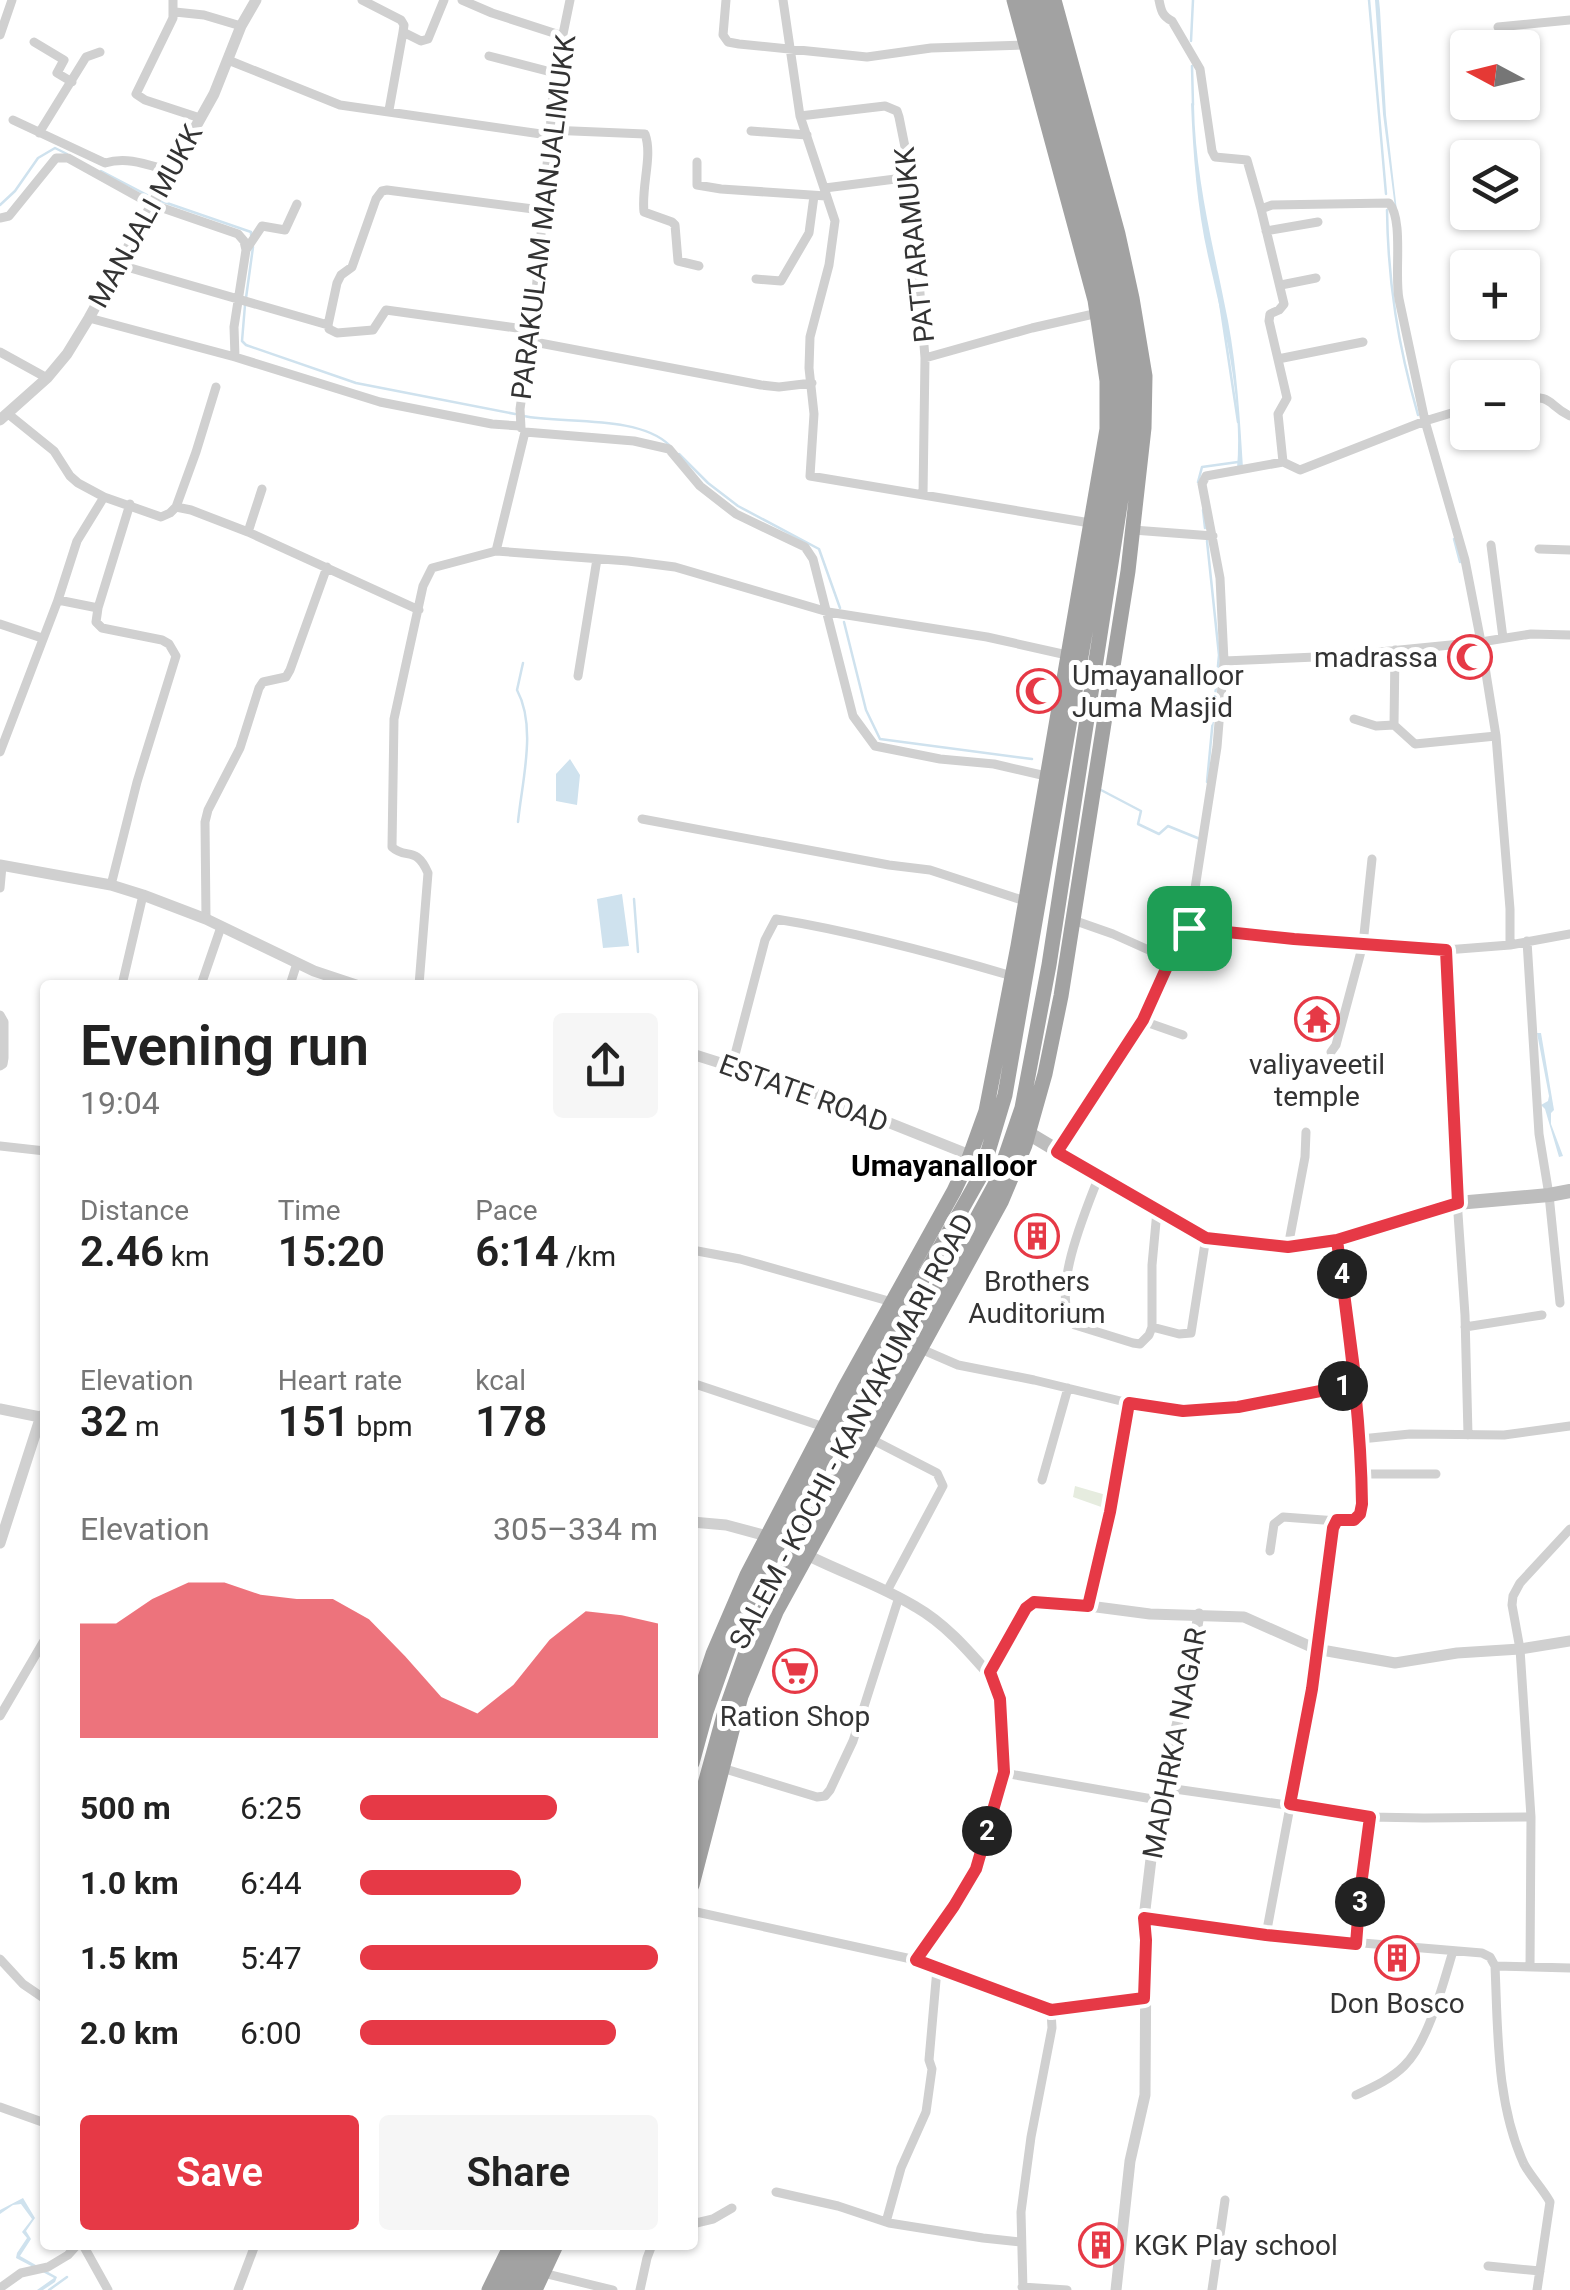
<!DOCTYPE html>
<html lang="en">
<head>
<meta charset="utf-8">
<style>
	body { margin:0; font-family:Roboto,sans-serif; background:#f6f6f6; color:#222; height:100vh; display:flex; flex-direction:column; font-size:38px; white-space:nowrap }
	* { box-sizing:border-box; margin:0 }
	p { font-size:32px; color:#767676 }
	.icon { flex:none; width:55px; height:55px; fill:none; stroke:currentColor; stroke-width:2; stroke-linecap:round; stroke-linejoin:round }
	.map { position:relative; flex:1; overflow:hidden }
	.sheet { position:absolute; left:40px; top:980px; width:658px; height:1270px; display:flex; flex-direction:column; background:#fff; border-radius:10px; box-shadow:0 2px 8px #0004 }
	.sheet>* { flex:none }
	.needle { width:65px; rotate:277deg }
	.fabs { position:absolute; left:1450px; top:30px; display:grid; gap:20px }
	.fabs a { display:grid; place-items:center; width:90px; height:90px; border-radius:10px; background:#fff; box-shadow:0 2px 8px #0004; font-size:50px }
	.pin { position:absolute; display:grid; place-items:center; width:85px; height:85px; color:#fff; margin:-42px; border-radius:20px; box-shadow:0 5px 15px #0006 }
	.km { position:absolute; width:50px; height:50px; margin:-25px; border-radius:50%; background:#222; color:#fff; font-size:28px; line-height:50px; text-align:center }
	.round { display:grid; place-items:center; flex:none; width:105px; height:105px; border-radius:10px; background:#f6f6f6 }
	.overview { display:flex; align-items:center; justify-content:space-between; height:170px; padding:0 40px }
	h1 { font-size:55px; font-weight:600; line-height:75px }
	.stats { display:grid; grid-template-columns:repeat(3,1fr); gap:15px; height:170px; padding:10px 40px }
	.stats div { display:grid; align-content:center }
	.stats b { font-size:42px; font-weight:600 }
	.stats small { font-size:28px; font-weight:400 }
	.stats p { font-size:28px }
	.chart { height:280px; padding:20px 40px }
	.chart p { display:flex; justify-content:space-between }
	.chart svg { width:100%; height:180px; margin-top:10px; fill:#e63946; opacity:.7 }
	.primary-button { display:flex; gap:20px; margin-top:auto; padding:20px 40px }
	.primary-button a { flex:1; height:115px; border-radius:10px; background:#e63946; color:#fff; font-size:40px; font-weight:600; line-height:115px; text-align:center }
	.primary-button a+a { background:#f6f6f6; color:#222 }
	ul { padding:0 40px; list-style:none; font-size:32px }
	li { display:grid; grid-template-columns:160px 120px 1fr; align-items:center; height:75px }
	li i { height:25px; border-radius:12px; background:#e63946 }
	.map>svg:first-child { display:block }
	.green { fill:#e6ecdf }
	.water { fill:#cfe2ee }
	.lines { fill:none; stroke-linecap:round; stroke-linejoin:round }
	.stream { stroke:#cfe2ee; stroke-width:2.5 }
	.minor { stroke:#d0d0d0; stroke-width:9 }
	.tertiary { stroke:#d0d0d0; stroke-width:11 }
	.secondary { stroke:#bdbdbd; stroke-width:14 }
	.trunk { stroke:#a2a2a2; stroke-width:15 }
	.route-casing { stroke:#fff; stroke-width:20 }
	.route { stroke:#e63946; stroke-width:12 }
	.labels { text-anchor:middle; stroke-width:10; stroke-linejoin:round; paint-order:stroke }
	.street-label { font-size:28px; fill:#333; stroke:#fff }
	.poi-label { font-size:28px; fill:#333; stroke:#fff }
	.neighbourhood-label { font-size:30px; font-weight:bold; fill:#000; stroke:#fff }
</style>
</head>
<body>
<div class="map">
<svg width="1570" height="2290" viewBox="0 0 1570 2290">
	<rect width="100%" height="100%" fill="#fff"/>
	<!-- green -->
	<path class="green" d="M 1075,1486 L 1106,1495 L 1104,1508 L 1073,1497 Z"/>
	<!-- water -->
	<path class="water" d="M 1375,0 L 1379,0 L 1380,10 L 1386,115 L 1397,211 L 1395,208 L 1383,114 Z
		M 1191,103 L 1194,105 C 1195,178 1214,249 1228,321 C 1237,369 1240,419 1243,468 L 1237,469 C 1243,396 1224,327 1208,256 C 1197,207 1193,153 1191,103 Z
		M 570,759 L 580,775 L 577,805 L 556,801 L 556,774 Z
		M 622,894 L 629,946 L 603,948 L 597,899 Z
		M 1537,1033 L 1541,1033 L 1554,1110 L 1551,1113 L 1551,1124 L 1563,1156 L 1559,1157 L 1545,1109 L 1541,1105 L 1548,1101 L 1549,1096 Z
		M 23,2198 L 35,2218 L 26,2231 L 31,2239 L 20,2256 L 57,2277 L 55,2282 L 43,2290 L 37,2290 L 54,2278 L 16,2258 L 17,2253 L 27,2238 L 22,2232 L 32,2219 L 21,2204 L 13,2205 L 0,2214 L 0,2210 Z"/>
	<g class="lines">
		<!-- stream -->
		<path class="stream" d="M 1369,0 L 1386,194
			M 1191,41 L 1193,0
			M 1192,66 L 1193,105
			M 101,171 L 147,195
			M 161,201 L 251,232 L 251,235
			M 0,205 L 15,191 L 38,158 L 55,148 L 67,154
			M 1387,210 C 1388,283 1398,345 1418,415
			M 1219,296 L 1238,422
			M 246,298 L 253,247
			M 245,305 L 242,341 L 246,345 L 356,383 L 515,414
			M 523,416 C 563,424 639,415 669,445
			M 679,454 L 708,483 L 738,506 L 819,549 L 840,608
			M 1198,482 L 1202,467 L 1238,462
			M 1203,510 L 1205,528
			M 1454,539 L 1460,562
			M 1207,541 L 1219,655 L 1207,782
			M 844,622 L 866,710 L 880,739 L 1032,759
			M 1101,790 L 1141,811 L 1138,824 L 1159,834 L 1168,826 L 1200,839
			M 518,822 C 522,781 537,727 517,690 L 523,663
			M 634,899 L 638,952
			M 49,2290 L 67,2277"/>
		<!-- minor -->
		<path class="minor" d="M 173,0 L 173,18 L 136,94 L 145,100 L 200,118
			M 362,0 L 401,20 L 404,25 L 403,32
			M 462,0 L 492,13 L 563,36
			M 726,0 L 723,35 L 728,42 L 739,44 L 867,57 L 931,48 L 1025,45
			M 783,0 L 800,116 L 835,221 L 829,265 L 810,337 L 809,368 L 814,414 L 810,476 L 1090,523
			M 1159,0 C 1161,10 1162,16 1172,21 L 1200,69 L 1212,151 L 1215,157 L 1247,160 L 1261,209
			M 175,12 L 204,15 L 241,26
			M 1498,27 L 1570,20
			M 0,35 L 12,0
			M 34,42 L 64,60 L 57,73 L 72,82
			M 489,56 L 555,73
			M 228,60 L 340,105 L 548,135
			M 389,110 L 403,32 L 421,41 L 428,39 L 444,0
			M 800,116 L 885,106 L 897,111 L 899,117 L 911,177 L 925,358 L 923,495
			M 13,120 L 105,163 C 128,156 148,165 170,171
			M 549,130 L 645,134 C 653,156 641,186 644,212 L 672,222 L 675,225 L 678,261 L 699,266
			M 751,131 L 807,135
			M 39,133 L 86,57 L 100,52
			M 697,162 L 697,185 L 721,189 L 826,196
			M 825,188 L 911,177
			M 0,218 L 9,216 L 56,158 L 68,158 L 151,204 L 238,234 L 244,241 L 246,250 L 234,327 L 235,357
			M 1266,231 L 1318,222
			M 246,250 L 262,226 L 285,230 L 297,204
			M 120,265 L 328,325
			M 756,279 L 781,281 L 809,233 L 814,196
			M 1281,285 L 1316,278
			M 89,318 L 235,357 L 380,402 L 492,424 L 520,426
			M 531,330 L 386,310 L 373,330 L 337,333 L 329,329 L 328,325 L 337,283 L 341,275 L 352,267 L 376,199 L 382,191 L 387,190 L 541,210
			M 529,341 L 761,385 L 779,387 L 812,383
			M 0,352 L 47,378
			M 925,358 L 1032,328 L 1098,313
			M 1278,359 L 1363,342
			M 1522,399 C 1554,394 1547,405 1570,416
			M 7,413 L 54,451 L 70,476 L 78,483 L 104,497 L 161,517 L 170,513 L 176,507 L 191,510 L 248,532 L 419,610
			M 521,428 L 520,409 L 535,303 L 555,73 L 570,0
			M 525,432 L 634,441 L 669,449 L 700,486 L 736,514 L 805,547 L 813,559 L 853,716 L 875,746 L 940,759 L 994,764 L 1046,776
			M 1283,462 L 1278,414 L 1287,398 L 1269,321 L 1270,314 L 1279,310 L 1284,304 L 1261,209 L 1272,205 L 1389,203 C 1404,220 1394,274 1399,299 L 1425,421 L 1465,560 L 1481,642 L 1496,736 L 1510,909 L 1510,945 L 1570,934
			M 176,507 L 196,452 L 216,387
			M 1133,530 L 1213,536
			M 248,532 L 262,489
			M 1491,545 L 1503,638
			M 1539,549 L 1570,550
			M 496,551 L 525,432
			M 58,600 L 77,541 L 104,497
			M 0,624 L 42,638
			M 1224,661 L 1339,656 L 1481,642 L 1531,634 L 1570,635
			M 578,676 L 597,559
			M 1354,719 L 1376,726 L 1394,725 L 1395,650
			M 1394,725 L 1415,744 L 1496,736
			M 0,752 L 58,600 L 98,608
			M 642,819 L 889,865 L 930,870 L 1025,901
			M 111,885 L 137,782 L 176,656 L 169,644 L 162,640 L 102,628 L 96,622 L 98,608 L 130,504
			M 0,888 L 2,866
			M 206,919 L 205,822 L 208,810 L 240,748 L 259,688 L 263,682 L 286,677 L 290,670 L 327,567
			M 1073,920 L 1113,934 L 1171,960
			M 1189,927 L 1294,939 L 1446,950 L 1510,945
			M 1527,941 L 1539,1134 L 1549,1195 L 1560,1303
			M 1446,950 L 1452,1127 L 1465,1315 L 1468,1435
			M 122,985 L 143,895
			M 201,985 L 221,927
			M 290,985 L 297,963
			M 419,985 L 428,873 C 416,845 406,860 392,847 L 394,719 L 423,586 L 432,568 L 496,551 L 628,561 L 675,567 L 828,612 L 987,637 L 1067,655
			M 0,1015 L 4,1022 L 4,1058 L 3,1064 L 0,1066
			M 1143,1021 L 1183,1035
			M 1331,1052 L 1336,1045 L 1363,944 L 1372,859
			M 732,1066 L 765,940 L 776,919 C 856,932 934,953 1012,976
			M 0,1146 L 45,1151
			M 1057,1152 L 1143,1021 L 1171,960 L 1189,927 L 1217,747 L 1224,661 L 1220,578 L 1202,484 L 1206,476 L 1283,462 L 1300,470 L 1425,421 L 1468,408
			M 1099,1176 C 1087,1208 1047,1298 1075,1325 L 1133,1343 L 1140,1344 L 1149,1335 L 1152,1327 L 1152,1265 L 1157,1211
			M 1288,1247 L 1305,1157 L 1306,1132
			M 692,1250 L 740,1259 L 892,1302
			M 1152,1327 L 1179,1334 L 1191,1333 L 1206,1237
			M 1465,1327 L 1542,1315
			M 921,1349 L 958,1365 L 1034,1380 L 1129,1403 L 1183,1411 L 1238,1407 L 1355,1384
			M 692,1383 L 824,1427
			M 871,1439 L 937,1473 L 943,1486 L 887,1591
			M 1361,1439 L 1410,1434 L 1504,1435 L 1570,1426
			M 1362,1474 L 1436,1474
			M 1042,1480 L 1068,1388
			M 1270,1551 L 1274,1524 L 1283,1517 L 1337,1521
			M 1089,1606 L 1110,1512 L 1129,1403
			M 0,1716 L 45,1639
			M 722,1768 L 817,1797 L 825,1796 L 830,1790 L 853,1741 L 899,1597
			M 1004,1773 L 1158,1800
			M 1161,1787 L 1370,1817 L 1424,1818 L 1531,1817
			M 692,1911 L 916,1960 L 1051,2011 L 1052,2028 L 1031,2137 L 1021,2212 L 1023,2290
			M 1144,1918 L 1266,1935 L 1482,1953 L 1490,1957 L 1495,1966 C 1498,2031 1496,2103 1524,2164 C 1531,2177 1543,2189 1550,2202 L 1537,2290
			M 1266,1935 L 1312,1689 L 1333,1528 L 1337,1521 L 1354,1520 L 1360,1514 L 1363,1504 L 1361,1439 L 1337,1240
			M 1356,1944 L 1370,1817
			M 0,1959 L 23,1984 L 45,1999
			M 916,1960 L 955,1906 L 976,1869 L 1004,1773 L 1000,1699 L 990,1672
			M 1495,1966 L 1570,1968
			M 1530,1967 L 1531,1817 L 1520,1649 L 1512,1605 L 1513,1596 L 1520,1583 L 1570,1529
			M 1051,2011 L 1144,1998
			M 1356,2095 C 1373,2087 1391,2079 1404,2066 C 1428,2043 1443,1984 1453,1951
			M 0,2107 L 45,2123
			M 776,2192 L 838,2206 L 889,2223 L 983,2238 L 1021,2242
			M 886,2222 L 901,2168 L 926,2112 L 932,2069 L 929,2060 L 937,1969
			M 692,2224 L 713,2219 L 732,2208
			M 83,2245 L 108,2290
			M 1488,2266 L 1540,2271
			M 543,2273 L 613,2290
			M 1022,2287 L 1067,2290
			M 0,2288 L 21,2273 L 48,2267 L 68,2255 L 77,2245
			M 238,2290 L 255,2245
			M 640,2290 L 647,2258 L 652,2245
			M 1212,2290 L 1225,2200"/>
		<!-- tertiary -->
		<path class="tertiary" d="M 0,420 L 47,378 L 67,354 L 89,318 L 214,94 L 241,26 L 256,0
			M 0,865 L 111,885 L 143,895 L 206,919 L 314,971 L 356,985
			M 692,1054 L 812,1092 L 970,1155
			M 0,1409 L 45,1418
			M 692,1522 L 726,1525 L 767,1536
			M 0,1543 L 41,1416
			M 807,1555 C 843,1573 882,1586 916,1607 C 944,1623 966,1648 987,1672 L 990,1672 L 1026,1608 L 1034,1602 L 1089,1606 L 1150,1614 L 1244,1617 L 1316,1649 L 1395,1663 L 1457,1653 L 1520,1649 L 1570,1641
			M 1116,2290 L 1130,2161 L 1145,2095 L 1146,1940 L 1144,1918 L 1158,1800 L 1187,1686 L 1199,1614"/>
		<!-- secondary -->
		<path class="secondary" d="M 1028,1133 L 1197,1234 L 1216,1239 L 1288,1247 L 1337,1240 L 1457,1203 L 1549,1195 L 1570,1191"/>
		<!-- trunk -->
		<path class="trunk" d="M 692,1717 L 713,1654 L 747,1575 L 844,1389 L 954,1191 L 968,1161 L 986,1111 L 1018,946 L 1107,429 L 1107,381 L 1095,300 L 1014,0
			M 692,1763 L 706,1712 L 738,1621 L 862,1386 L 981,1175 L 1005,1095 L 1106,512 C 1113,463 1119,416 1117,366 C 1115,316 1095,250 1082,201 C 1064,134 1046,67 1029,0
			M 692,1831 L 724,1715 L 755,1627 L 997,1181 L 1022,1108 L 1049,965 L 1129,447 L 1131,356 L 1123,309 L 1043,0
			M 692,1885 L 741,1696 L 776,1612 L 1001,1202 L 1025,1145 L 1045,1074 L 1061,996 L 1128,571 L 1144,428 L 1145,376 L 1132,298 L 1118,234 L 1054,0
			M 489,2290 L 511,2245
			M 504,2290 L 524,2245
			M 520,2290 L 540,2245
			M 535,2290 L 556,2245"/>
	</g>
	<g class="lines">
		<!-- route casing -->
		<g class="route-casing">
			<path id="route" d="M 1189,928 L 1170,960 L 1143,1020 L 1057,1152 L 1206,1238 L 1288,1247 L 1337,1240 L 1356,1384 L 1238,1407 L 1183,1411 L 1129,1403 L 1110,1512 L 1088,1606 L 1034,1602 L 1026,1608 L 990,1672 L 1000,1699 L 1004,1772 L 976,1869 L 954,1906 L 916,1960 L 1051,2010 L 1144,1998 L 1146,1940 L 1144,1918 L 1266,1935 L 1356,1944 L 1360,1893 L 1370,1817 L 1290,1804 L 1312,1689 L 1333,1528 L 1337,1520 L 1354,1520 L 1360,1514 L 1362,1504 C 1361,1415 1348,1328 1337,1240 L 1458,1203 L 1446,950 L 1294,939 L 1189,928"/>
		</g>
		<!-- route -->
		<use href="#route" class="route"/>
	</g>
	<!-- icons -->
	<defs>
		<g id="mosque-ring" transform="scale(2.25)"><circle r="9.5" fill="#fff" stroke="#e63946" stroke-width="1.5"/><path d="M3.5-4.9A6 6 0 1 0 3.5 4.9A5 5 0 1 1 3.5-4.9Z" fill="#e63946"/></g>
		<g id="temple-ring" transform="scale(2.25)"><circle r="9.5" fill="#fff" stroke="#e63946" stroke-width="1.5"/><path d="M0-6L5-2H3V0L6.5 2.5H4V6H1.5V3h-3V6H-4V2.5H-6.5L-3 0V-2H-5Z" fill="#e63946"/></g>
		<g id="building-ring" transform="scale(2.25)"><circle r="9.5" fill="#fff" stroke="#e63946" stroke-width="1.5"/><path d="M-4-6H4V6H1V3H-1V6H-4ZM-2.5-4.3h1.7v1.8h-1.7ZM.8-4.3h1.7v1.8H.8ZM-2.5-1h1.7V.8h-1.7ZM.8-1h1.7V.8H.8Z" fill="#e63946"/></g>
		<g id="supermarket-ring" transform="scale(2.25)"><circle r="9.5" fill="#fff" stroke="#e63946" stroke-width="1.5"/><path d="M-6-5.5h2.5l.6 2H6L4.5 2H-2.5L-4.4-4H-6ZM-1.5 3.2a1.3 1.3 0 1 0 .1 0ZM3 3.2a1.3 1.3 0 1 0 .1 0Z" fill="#e63946"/></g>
	</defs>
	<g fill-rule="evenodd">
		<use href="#mosque-ring" x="1470" y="657"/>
		<use href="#mosque-ring" x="1039" y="691"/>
		<use href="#temple-ring" x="1317" y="1019"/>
		<use href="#building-ring" x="1037" y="1236"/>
		<use href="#supermarket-ring" x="795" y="1671"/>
		<use href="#building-ring" x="1397" y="1958"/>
		<use href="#building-ring" x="1101" y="2245"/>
	</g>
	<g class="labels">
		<!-- street labels -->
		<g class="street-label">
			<text transform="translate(145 216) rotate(-61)" y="10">MANJALI MUKK</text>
			<text transform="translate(543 217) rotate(-83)" y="10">PARAKULAM MANJALIMUKK</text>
			<text transform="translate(914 245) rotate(-96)" y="10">PATTARAMUKK</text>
			<text transform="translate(804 1093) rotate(20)" y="10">ESTATE ROAD</text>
			<text transform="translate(851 1431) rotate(-62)" y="10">SALEM - KOCHI - KANYAKUMARI ROAD</text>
			<text transform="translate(1174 1743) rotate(-79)" y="10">MADHRKA NAGAR</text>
		</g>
		<!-- poi labels -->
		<g class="poi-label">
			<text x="1438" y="667" text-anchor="end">madrassa</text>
			<text x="1072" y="685" text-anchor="start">Umayanalloor<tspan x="1072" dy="32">Juma Masjid</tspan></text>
			<text x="1317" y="1074">valiyaveetil<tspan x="1317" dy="32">temple</tspan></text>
			<text x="1037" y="1291">Brothers<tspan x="1037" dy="32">Auditorium</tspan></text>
			<text x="795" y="1726">Ration Shop</text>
			<text x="1397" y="2013">Don Bosco</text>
			<text x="1134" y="2255" text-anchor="start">KGK Play school</text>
		</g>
		<!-- neighbourhood labels -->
		<g class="neighbourhood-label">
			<text x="944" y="1176">Umayanalloor</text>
		</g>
	</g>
</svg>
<div class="fabs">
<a><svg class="needle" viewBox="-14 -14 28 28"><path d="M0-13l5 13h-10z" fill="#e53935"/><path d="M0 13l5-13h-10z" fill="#767676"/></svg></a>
<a><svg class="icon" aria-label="layers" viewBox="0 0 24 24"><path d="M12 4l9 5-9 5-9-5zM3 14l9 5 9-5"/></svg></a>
<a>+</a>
<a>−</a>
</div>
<div class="pin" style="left:1189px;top:928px;background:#1e9e55"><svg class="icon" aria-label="arrive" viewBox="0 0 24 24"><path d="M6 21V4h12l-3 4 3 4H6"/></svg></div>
<b class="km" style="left:1343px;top:1386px">1</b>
<b class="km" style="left:987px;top:1831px">2</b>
<b class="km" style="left:1360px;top:1902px">3</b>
<b class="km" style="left:1342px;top:1274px">4</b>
<section class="sheet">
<div class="overview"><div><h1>Evening run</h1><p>19:04</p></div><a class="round"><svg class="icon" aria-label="share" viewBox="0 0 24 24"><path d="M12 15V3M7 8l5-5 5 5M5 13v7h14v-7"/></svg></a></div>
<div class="stats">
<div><p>Distance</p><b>2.46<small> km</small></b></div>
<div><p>Time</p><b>15:20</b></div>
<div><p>Pace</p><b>6:14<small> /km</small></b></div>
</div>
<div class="stats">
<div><p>Elevation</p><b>32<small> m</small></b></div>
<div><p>Heart rate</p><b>151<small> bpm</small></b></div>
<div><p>kcal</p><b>178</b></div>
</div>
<div class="chart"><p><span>Elevation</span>305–334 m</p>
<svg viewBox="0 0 160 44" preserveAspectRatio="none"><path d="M0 44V16L10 16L20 10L30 6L40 6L50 9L60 10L70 10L80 15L90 24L100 34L110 38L120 31L130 20L140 13L150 14L160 16V44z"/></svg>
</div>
<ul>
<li><b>500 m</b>6:25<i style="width:66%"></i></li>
<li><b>1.0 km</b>6:44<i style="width:54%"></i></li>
<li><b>1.5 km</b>5:47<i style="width:100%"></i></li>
<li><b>2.0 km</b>6:00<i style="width:86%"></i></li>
</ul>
<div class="primary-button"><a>Save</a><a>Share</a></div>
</section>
</div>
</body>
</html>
